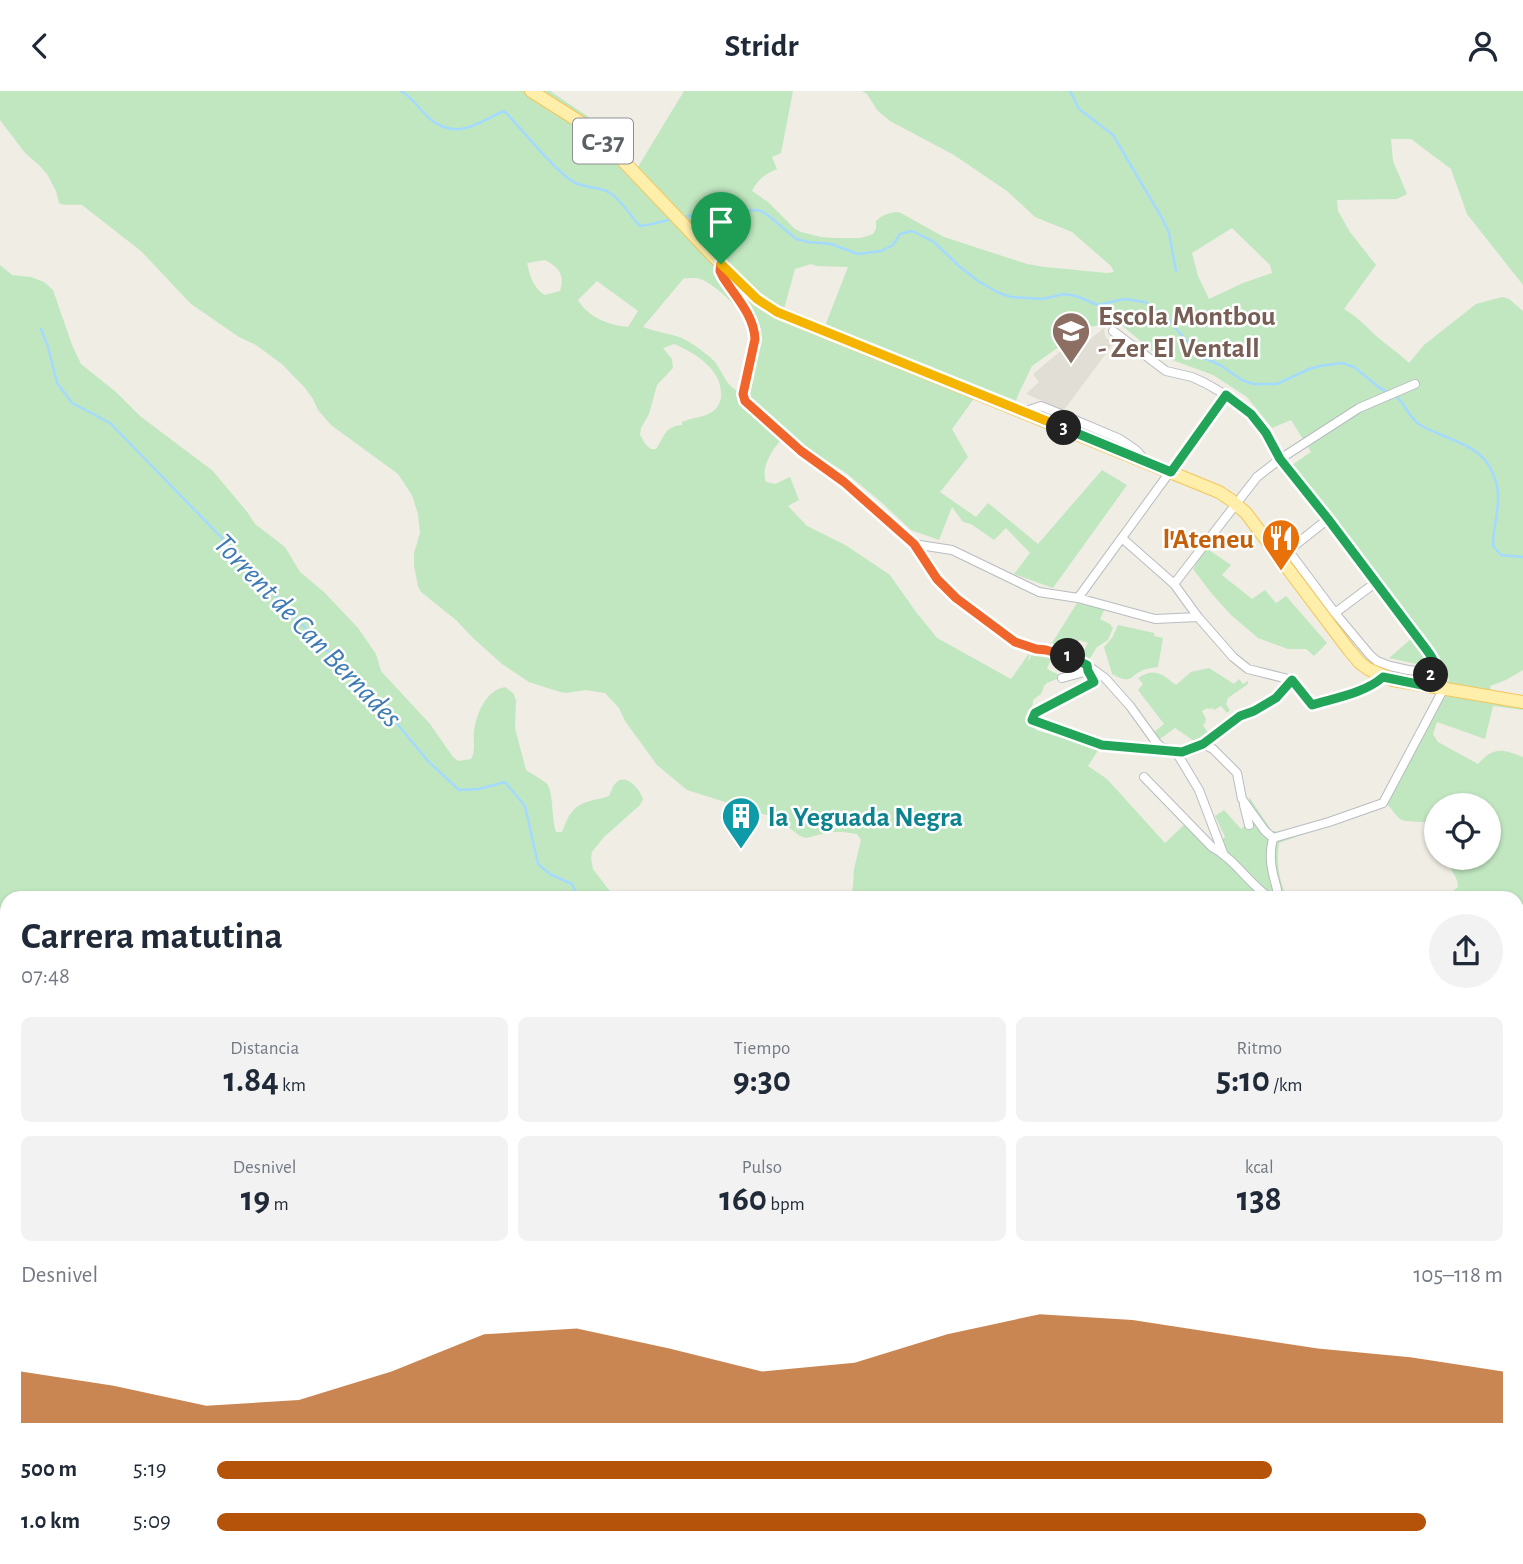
<!DOCTYPE html>
<html lang="es">
<head>
<meta charset="utf-8">
<style>
	body { margin:0; font-family:"Alegreya Sans",sans-serif; background:#f2f2f3; color:#1f2937; height:100vh; display:flex; flex-direction:column; font-size:26px; white-space:nowrap }
	* { box-sizing:border-box; margin:0 }
	p { font-size:23px; color:#747a83 }
	.icon { flex:none; width:38px; height:38px; fill:none; stroke:currentColor; stroke-width:2; stroke-linecap:round; stroke-linejoin:round }
	.map { position:relative; flex:1; overflow:hidden }
	.side { position:absolute; left:0px; top:800px; width:1524px; height:674px; display:flex; flex-direction:column; background:#fff; border-radius:21px 21px 0 0; box-shadow:0 2px 5px #0004 }
	.side>* { flex:none }
	.fabs { position:absolute; left:1424px; top:702px; display:grid; gap:14px }
	.fabs a { display:grid; place-items:center; width:77px; height:77px; border-radius:50%; background:#fff; box-shadow:0 2px 5px #0004; font-size:35px }
	.pin { position:absolute; display:grid; place-items:center; width:60px; height:60px; color:#fff; margin:-72px -30px; border-radius:50% 50% 50% 0; rotate:-45deg; box-shadow:0 0 7px #0007 }
	.pin .icon { rotate:45deg }
	.km { position:absolute; width:35px; height:35px; margin:-18px; border-radius:50%; background:#222; color:#fff; font-size:19px; line-height:35px; text-align:center }
	.round { display:grid; place-items:center; flex:none; width:74px; height:74px; border-radius:37px; background:#f2f2f3 }
	.head { display:flex; align-items:center; justify-content:space-between; height:119px; padding:0 21px }
	h1 { font-size:38px; font-weight:700; line-height:52px }
	.stats { display:grid; grid-template-columns:repeat(3,1fr); gap:10px; height:119px; padding:7px 21px }
	.stats div { display:grid; align-content:center; border-radius:10px; background:#f2f2f3; text-align:center }
	.stats b { font-size:35px; font-weight:700 }
	.stats small { font-size:19px; font-weight:400 }
	.stats p { font-size:19px }
	.chart { height:196px; padding:14px 21px }
	.chart p { display:flex; justify-content:space-between }
	.chart svg { width:100%; height:126px; margin-top:7px; fill:#b45309; opacity:.7 }
	ul { padding:0 21px; list-style:none; font-size:23px }
	li { display:grid; grid-template-columns:112px 84px 1fr; align-items:center; height:52px }
	li i { height:18px; border-radius:9px; background:#b45309 }
	header { display:flex; justify-content:space-between; align-items:center; height:91px; padding:0 21px; background:#fff; font-size:32px; font-weight:700 }
	.map>svg:first-child { display:block }
	.education { fill:#e1ded5 }
	.green { fill:#c1e7c0; fill-rule:evenodd }
	.lines { fill:none; stroke-linecap:round; stroke-linejoin:round }
	.stream { stroke:#a5daff; stroke-width:2.5 }
	.street-casing { stroke:#b9bcc1; stroke-width:10 }
	.primary-casing { stroke:#f5c558; stroke-width:14 }
	.street { stroke:#fff; stroke-width:8 }
	.primary { stroke:#ffefaa; stroke-width:12 }
	.split-1-casing { stroke:#fff; stroke-width:14 }
	.split-2-casing { stroke:#fff; stroke-width:14 }
	.split-3-casing { stroke:#fff; stroke-width:14 }
	.split-4-casing { stroke:#fff; stroke-width:14 }
	.split-1 { stroke:#f0652b; stroke-width:9 }
	.split-2 { stroke:#22a559; stroke-width:9 }
	.split-3 { stroke:#22a559; stroke-width:9 }
	.split-4 { stroke:#f5b400; stroke-width:9 }
	.labels { text-anchor:middle; stroke-width:5; stroke-linejoin:round; paint-order:stroke }
	.shield { fill:#fff; stroke:#8d9093; stroke-width:2 }
	.shield-label { font-size:26px; font-weight:bold; fill:#5c6165 }
	.education-label { font-size:28px; font-weight:bold; fill:#785e54; stroke:#fff; text-anchor:start }
	.food-label { font-size:28px; font-weight:bold; fill:#c56008; stroke:#fff; text-anchor:end }
	.culture-label { font-size:28px; font-weight:bold; fill:#0d838f; stroke:#fff; text-anchor:start }
	.water-label { font-size:30px; font-style:italic; fill:#3e7ab4; stroke:#fff }
</style>
</head>
<body>
<header><svg class="icon" aria-label="back" viewBox="0 0 24 24"><path d="M15 5l-7 7 7 7"/></svg>Stridr<svg class="icon" aria-label="person" viewBox="0 0 24 24"><circle cx="12" cy="8" r="4"/><path d="M4 21q1-7 8-7t8 7"/></svg></header>
<div class="map">
<svg width="1523" height="1473" viewBox="0 0 1523 1473">
	<rect width="100%" height="100%" fill="#efede4"/>
	<!-- education -->
	<path class="education" d="M 1105,236 L 1104,240 L 1106,247 L 1111,250 L 1116,249 L 1064,319 L 1026,303 L 1039,291 L 1033,283 L 1069,253 L 1076,260 Z"/>
	<!-- green -->
	<path class="green" d="M 0,0 L 550,0 L 599,33 L 638,76 L 684,0 L 793,0 L 781,62 L 772,66 L 777,78 C 765,83 758,88 752,100 L 768,111 L 795,138 L 801,141 L 821,146 L 835,147 L 861,147 L 873,143 L 876,138 L 876,130 C 882,124 890,121 899,121 L 944,146 L 1027,173 L 1045,176 L 1107,182 L 1114,181 L 1111,175 L 1072,141 L 1035,126 L 1007,100 L 954,64 L 890,30 L 877,19 L 867,3 L 862,0 L 1523,0 L 1523,194 L 1467,123 L 1451,78 L 1411,48 L 1391,48 L 1393,70 L 1407,103 L 1397,108 L 1337,109 L 1338,120 L 1350,141 L 1376,174 L 1344,218 C 1356,225 1364,233 1374,243 C 1385,253 1398,261 1409,272 L 1424,254 L 1476,213 L 1502,206 L 1509,208 L 1523,220 L 1523,579 L 1506,589 L 1490,595 L 1491,601 L 1523,605 L 1523,619 L 1493,615 L 1485,648 L 1437,631 L 1433,643 L 1438,651 L 1478,673 C 1494,655 1502,658 1523,666 L 1523,870 L 1517,866 L 1517,807 L 1432,807 L 1442,802 L 1449,803 L 1458,796 L 1457,789 L 1445,767 L 1489,766 L 1489,714 L 1437,714 L 1437,744 L 1431,733 C 1420,729 1407,732 1400,728 C 1395,724 1391,717 1387,713 L 1380,718 L 1344,729 L 1279,752 C 1276,770 1279,790 1287,807 L 852,807 L 854,778 L 861,749 L 857,743 L 843,741 L 830,741 L 806,747 L 800,745 L 776,727 L 687,699 L 657,674 L 625,630 L 619,617 L 605,602 L 585,599 L 566,602 L 560,601 L 529,591 L 502,573 L 473,547 L 456,529 L 421,501 L 418,495 L 414,475 L 414,462 L 420,442 L 418,423 L 412,404 L 398,383 L 331,334 L 318,319 L 313,308 L 305,297 L 283,274 L 256,254 L 239,246 L 191,213 L 141,160 L 82,114 C 73,112 66,116 59,112 L 56,100 L 47,83 L 39,74 L 25,62 L 0,29 ZM 1232,137 L 1270,174 L 1272,182 L 1243,192 L 1209,208 L 1198,185 L 1192,162 ZM 545,169 C 559,176 565,184 560,200 L 545,204 C 533,197 530,185 527,172 ZM 811,173 L 817,175 L 848,176 L 825,235 L 784,218 L 795,178 ZM 684,187 C 689,188 695,186 700,188 C 716,193 749,225 751,242 C 752,258 744,285 738,300 C 724,294 722,276 710,266 C 701,259 687,248 676,245 C 666,242 654,240 643,236 ZM 597,190 L 638,220 L 628,236 C 608,234 588,226 578,209 ZM 1119,232 L 1156,263 L 1213,284 L 1247,306 L 1272,337 L 1291,329 L 1311,361 L 1292,374 L 1438,568 L 1449,588 L 1444,608 L 1434,606 L 1384,704 L 1373,713 L 1282,741 L 1272,740 L 1249,706 L 1250,730 L 1241,738 L 1224,719 L 1215,725 L 1225,746 L 1212,759 L 1186,732 L 1165,752 L 1107,688 L 1088,675 L 1099,658 L 1036,639 L 1032,620 L 1033,609 L 1041,603 L 1044,596 L 1042,593 L 1044,595 L 1047,592 L 1059,587 L 1059,584 L 1047,578 L 1052,565 L 1033,561 L 1028,571 L 1030,561 L 1011,588 L 937,547 L 916,521 L 890,484 L 847,455 L 807,435 L 788,415 L 799,409 L 790,386 L 775,393 L 766,391 C 760,375 775,353 788,343 L 797,351 L 846,382 L 880,410 L 911,439 L 939,449 L 952,416 L 963,431 L 971,433 L 994,449 L 1006,437 L 1030,462 L 1014,483 L 1053,497 L 1127,394 L 1102,379 L 1038,453 L 988,412 L 976,426 L 940,401 L 968,366 L 952,338 L 975,306 L 1012,322 L 1018,304 L 1032,275 L 1087,236 ZM 674,253 C 694,261 721,278 721,302 C 722,309 718,317 712,321 C 702,327 693,326 682,331 L 682,334 C 663,336 665,346 656,358 L 651,358 L 646,354 L 640,344 L 641,337 L 649,323 L 657,294 L 673,277 L 672,268 L 663,257 Z
		M 0,174 L 12,184 L 31,186 L 44,191 L 53,199 L 72,254 L 81,273 L 116,301 L 140,325 L 213,380 L 248,422 L 255,433 L 285,456 L 300,481 L 324,501 L 358,537 L 376,563 L 381,580 L 430,633 L 453,666 L 458,670 L 471,668 C 476,660 473,650 474,640 C 477,622 485,600 505,596 L 514,603 L 516,610 L 515,637 L 526,679 C 532,683 540,687 546,692 C 554,699 551,727 556,741 L 562,741 C 567,728 572,715 587,711 C 594,708 602,708 609,705 C 611,701 612,696 615,693 C 625,680 640,698 643,708 L 640,714 L 604,746 L 592,761 L 591,767 L 593,778 L 615,807 L 7,807 L 7,1322 L 4,1327 L 7,1337 L 7,1466 L 1517,1466 L 1517,954 L 1523,968 L 1523,1473 L 0,1473 Z
		M 1206,457 L 1231,474 L 1222,484 L 1252,508 L 1265,499 L 1276,512 L 1286,505 L 1327,552 L 1314,565 L 1306,558 L 1288,558 L 1258,547 L 1231,524 L 1212,503 L 1193,478 Z
		M 1077,512 L 1105,517 L 1100,528 L 1110,533 L 1113,537 L 1108,549 L 1097,556 L 1089,569 L 1081,564 L 1088,552 L 1079,549 L 1071,560 L 1052,552 Z
		M 1118,534 L 1154,542 L 1154,545 L 1163,547 L 1158,576 C 1154,577 1150,577 1146,578 C 1128,584 1134,595 1112,583 L 1104,556 L 1112,547 Z
		M 1412,547 L 1429,570 L 1426,575 L 1389,567 Z
		M 1209,577 L 1234,593 L 1239,588 L 1243,593 L 1248,590 L 1248,593 L 1228,607 L 1226,613 L 1230,619 L 1227,622 L 1221,615 L 1214,619 L 1212,617 L 1209,618 L 1207,617 L 1202,620 L 1206,628 L 1205,629 L 1206,631 L 1203,634 L 1210,645 L 1197,652 L 1175,637 L 1159,649 L 1154,641 L 1164,633 L 1138,599 L 1143,593 L 1138,587 C 1155,576 1162,583 1176,594 L 1191,581 Z"/>
	<g class="lines">
		<!-- stream -->
		<path class="stream" d="M 401,0 C 413,7 419,18 429,27 C 457,51 478,31 504,20 C 525,41 546,70 569,88 C 584,99 598,94 610,102 C 622,109 630,125 640,135 L 652,133 L 672,128
			M 1070,0 L 1079,18 L 1113,44 L 1162,127 L 1169,142 L 1176,180
			M 682,126 L 713,121 L 759,119 L 769,125 L 796,148 L 808,151 L 831,153 L 858,163 L 881,160 L 893,154 L 900,143 L 912,140 L 934,151 L 960,176 L 978,190 L 999,202 L 1011,206 L 1042,208 L 1064,203 L 1076,205 L 1098,214 L 1124,208 L 1145,211 L 1165,225 L 1200,265 L 1220,274 L 1242,289 L 1253,293 L 1277,293 L 1309,278 L 1320,275 L 1342,272 L 1354,276 L 1381,298 L 1390,302
			M 41,238 L 48,256 L 57,292 L 72,312 L 110,332 L 221,446 L 311,543 L 388,622 L 428,670 L 459,699 L 479,698 L 505,691 L 525,715 L 538,773 L 550,783 L 572,793 L 578,807
			M 1396,305 C 1405,313 1410,328 1420,334 C 1452,352 1488,352 1497,395 C 1501,414 1493,435 1493,455 L 1501,464 L 1523,466
			M 1101,1466 L 1107,1473"/>
		<!-- street casing -->
		<g class="street-casing">
			<path id="street" d="M 721,173 L 720,180 L 723,186 C 735,205 754,224 755,248 L 743,303 L 745,310 L 801,360 L 844,391 L 913,453 L 943,496 L 956,507 L 1015,551 L 1036,558 L 1055,561 L 1072,566 L 1087,574 L 1105,587 L 1130,615 L 1156,651 L 1161,656 L 1175,660 L 1181,669 L 1199,699 L 1223,762
				M 1113,240 L 1166,280 L 1192,286 L 1205,292 L 1226,304 L 1251,323 L 1266,342 L 1280,368 L 1328,428 L 1426,558 L 1434,570 L 1436,582
				M 1023,321 L 1041,315 L 1063,324 L 1120,348 L 1136,359 L 1144,368
				M 1123,448 L 1174,493 L 1198,526 L 1233,566 L 1248,578 L 1292,589 L 1312,614 C 1335,607 1365,602 1383,586
				M 1266,449 L 1276,443 L 1335,522 L 1370,564 L 1377,570 L 1390,575 L 1408,579 L 1436,582 L 1441,586 L 1444,597 L 1383,712 L 1329,731 L 1273,747 C 1270,759 1270,771 1273,783 C 1275,792 1278,798 1278,807
				M 913,453 L 952,459 L 1039,501 L 1078,507 L 1155,528 L 1198,526
				M 1289,459 L 1328,428
				M 1174,493 L 1257,386 L 1280,368 L 1359,317 L 1415,293
				M 1078,507 L 1226,304
				M 1335,522 L 1375,492
				M 1087,574 L 1088,580 L 1094,591 L 1035,622 L 1032,629 L 1102,654 L 1182,661 L 1203,653 L 1240,625 L 1254,620 L 1276,606 L 1292,589
				M 1062,587 L 1088,580
				M 1203,653 L 1213,658 L 1237,682 L 1242,708 L 1265,740 L 1273,747
				M 1144,686 L 1212,756 C 1235,768 1248,792 1270,807
				M 1244,714 L 1249,734"/>
		</g>
		<!-- primary casing -->
		<g class="primary-casing">
			<path id="primary" d="M 531,0 L 588,36 L 609,55 L 721,173 L 757,208 L 777,221 L 1219,401 L 1231,409 L 1246,422 L 1349,559 L 1360,572 L 1368,578 L 1393,589 L 1523,611"/>
		</g>
		<!-- street -->
		<use href="#street" class="street"/>
		<!-- primary -->
		<use href="#primary" class="primary"/>
	</g>
	<g class="lines">
		<!-- split-1 casing -->
		<g class="split-1-casing">
			<path id="split-1" d="M 721,173 L 720,180 L 723,186 C 735,205 754,224 755,248 L 743,303 L 745,310 L 801,360 L 844,391 L 914,453 L 937,488 L 956,507 L 1015,551 L 1036,558 L 1046,559 L 1068,565"/>
		</g>
		<!-- split-2 casing -->
		<g class="split-2-casing">
			<path id="split-2" d="M 1068,565 L 1087,574 L 1088,580 L 1094,591 L 1035,622 L 1032,629 L 1102,654 L 1182,661 L 1203,653 L 1240,625 L 1254,620 L 1276,607 L 1292,589 L 1312,614 C 1335,607 1365,602 1383,586 L 1427,595 L 1428,589 L 1431,584"/>
		</g>
		<!-- split-3 casing -->
		<g class="split-3-casing">
			<path id="split-3" d="M 1064,337 L 1171,381 L 1226,304 L 1251,323 L 1266,342 L 1280,368 L 1328,428 L 1426,558 C 1432,566 1436,572 1436,582 L 1431,584"/>
		</g>
		<!-- split-4 casing -->
		<g class="split-4-casing">
			<path id="split-4" d="M 721,173 L 757,208 L 777,221 L 1064,337"/>
		</g>
		<!-- split-1 -->
		<use href="#split-1" class="split-1"/>
		<!-- split-2 -->
		<use href="#split-2" class="split-2"/>
		<!-- split-3 -->
		<use href="#split-3" class="split-3"/>
		<!-- split-4 -->
		<use href="#split-4" class="split-4"/>
	</g>
	<!-- icons -->
	<defs>
		<g id="school-pin" transform="scale(2.0125)"><path d="M0 17L-7.5 6A9.5 9.5 0 1 1 7.5 6Z" fill="#8d6e63" stroke="#fff"/><path d="M0-5L7-2L0 1L-7-2ZM-4 1L0 2.5L4 1V4Q0 6-4 4Z" fill="#fff"/></g>
		<g id="restaurant-pin" transform="scale(2.0125)"><path d="M0 17L-7.5 6A9.5 9.5 0 1 1 7.5 6Z" fill="#e8710a" stroke="#fff"/><path d="M-5-6h1v4h1v-4h1v4h1v-4h1v5L-1.5 .5V6h-2V.5L-5-1ZM5-6V6H3V1.5H1.5Q1.5-4 5-6Z" fill="#fff"/></g>
		<g id="building-pin" transform="scale(2.0125)"><path d="M0 17L-7.5 6A9.5 9.5 0 1 1 7.5 6Z" fill="#0f9aa8" stroke="#fff"/><path d="M-4-6H4V6H1V3H-1V6H-4ZM-2.5-4.3h1.7v1.8h-1.7ZM.8-4.3h1.7v1.8H.8ZM-2.5-1h1.7V.8h-1.7ZM.8-1h1.7V.8H.8Z" fill="#fff"/></g>
	</defs>
	<g fill-rule="evenodd">
		<use href="#school-pin" x="1071" y="240"/>
		<use href="#restaurant-pin" x="1281" y="447"/>
		<use href="#building-pin" x="741" y="725"/>
	</g>
	<g class="labels">
		<!-- shield labels -->
		<rect class="shield" x="573" y="27.5" width="60" height="45" rx="5"/>
		<g class="shield-label">
			<text x="603" y="59">C-37</text>
		</g>
		<!-- education labels -->
		<g class="education-label">
			<text x="1098" y="234">Escola Montbou<tspan x="1098" dy="32">- Zer El Ventall</tspan></text>
		</g>
		<!-- food labels -->
		<g class="food-label">
			<text x="1254" y="457">l'Ateneu</text>
		</g>
		<!-- culture labels -->
		<g class="culture-label">
			<text x="768" y="735">la Yeguada Negra</text>
		</g>
		<!-- water labels -->
		<g class="water-label">
			<text transform="translate(308 539) rotate(46)" y="10">Torrent de Can Bernades</text>
		</g>
	</g>
</svg>
<div class="fabs">
<a><svg class="icon" aria-label="locate" viewBox="0 0 24 24"><circle cx="12" cy="12" r="6"/><path d="M12 2v4M12 18v4M2 12h4M18 12h4"/></svg></a>
</div>
<div class="pin" style="left:721px;top:173px;background:#1e9e55"><svg class="icon" aria-label="arrive" viewBox="0 0 24 24"><path d="M6 21V4h12l-3 4 3 4H6"/></svg></div>
<b class="km" style="left:1068px;top:565px">1</b>
<b class="km" style="left:1431px;top:584px">2</b>
<b class="km" style="left:1064px;top:337px">3</b>
<section class="side">
<div class="head"><div><h1>Carrera matutina</h1><p>07:48</p></div><a class="round"><svg class="icon" aria-label="share" viewBox="0 0 24 24"><path d="M12 15V3M7 8l5-5 5 5M5 13v7h14v-7"/></svg></a></div>
<div class="stats">
<div><p>Distancia</p><b>1.84<small> km</small></b></div>
<div><p>Tiempo</p><b>9:30</b></div>
<div><p>Ritmo</p><b>5:10<small> /km</small></b></div>
</div>
<div class="stats">
<div><p>Desnivel</p><b>19<small> m</small></b></div>
<div><p>Pulso</p><b>160<small> bpm</small></b></div>
<div><p>kcal</p><b>138</b></div>
</div>
<div class="chart"><p><span>Desnivel</span>105–118 m</p>
<svg viewBox="0 0 160 44" preserveAspectRatio="none"><path d="M0 44V26L10 31L20 38L30 36L40 26L50 13L60 11L70 18L80 26L90 23L100 13L110 6L120 8L130 13L140 18L150 21L160 26V44z"/></svg>
</div>
<ul>
<li><b>500 m</b>5:19<i style="width:82%"></i></li>
<li><b>1.0 km</b>5:09<i style="width:94%"></i></li>
</ul>
</section>
</div>
</body>
</html>
